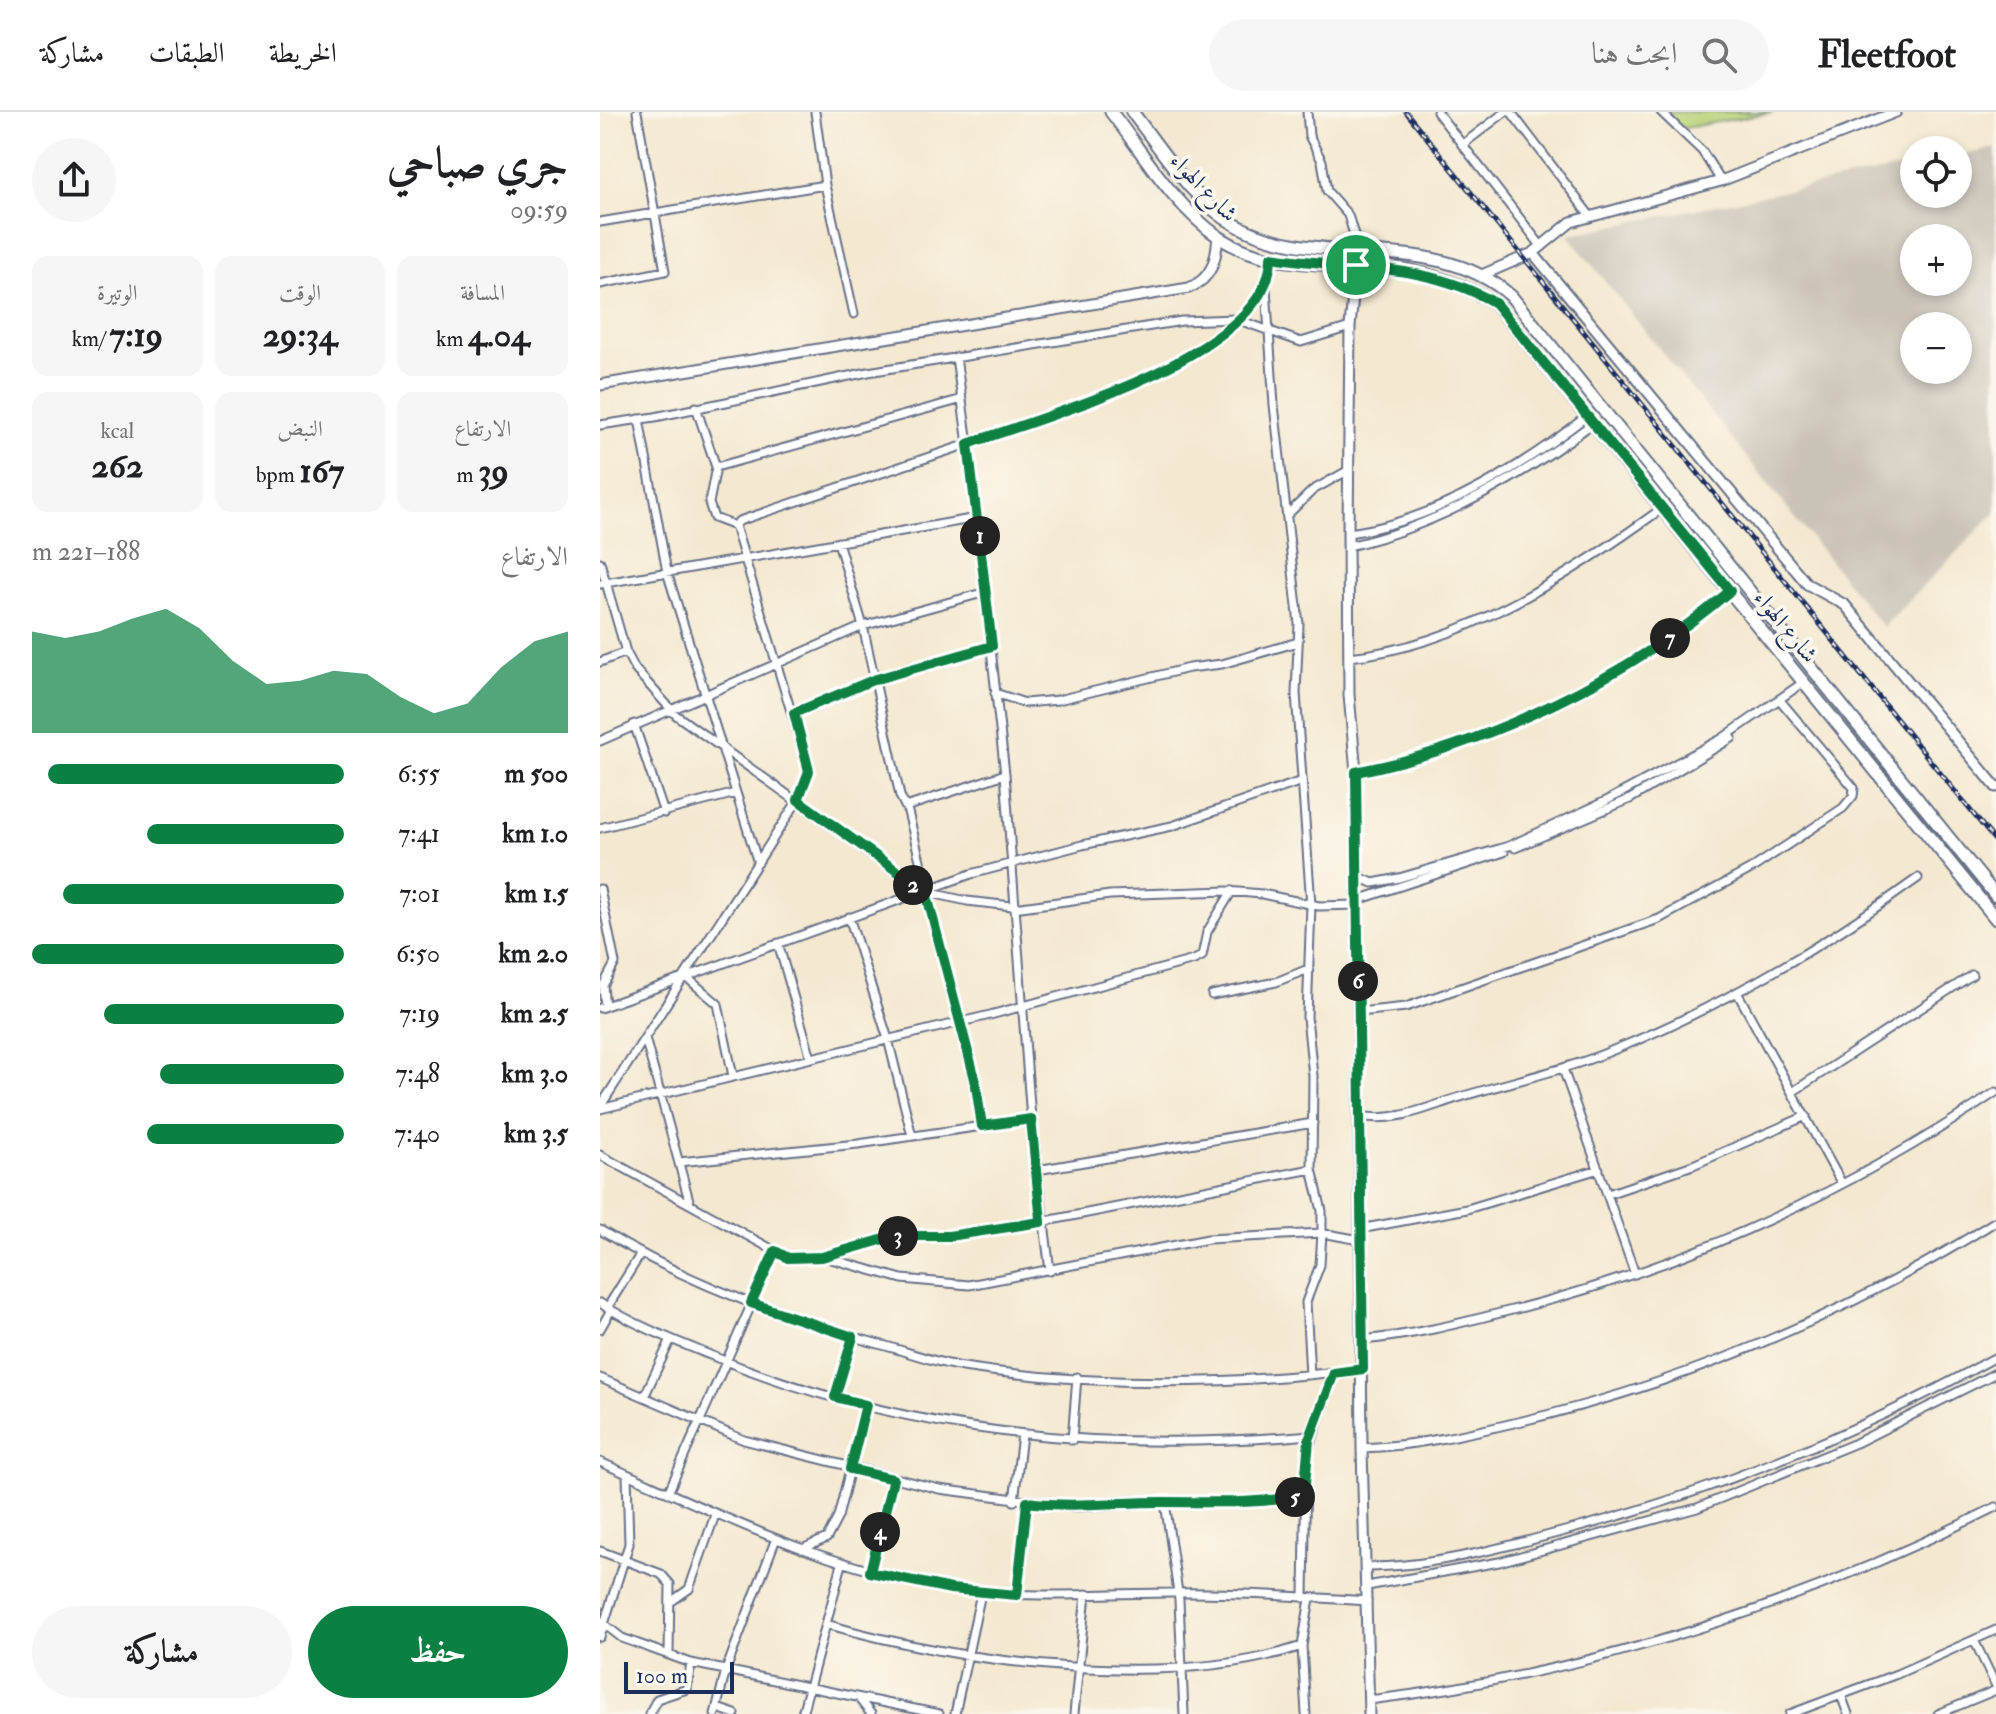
<!DOCTYPE html>
<html lang="ar">
<head>
<meta charset="utf-8">
<style>
	body { margin:0; font-family:"IM FELL Double Pica",Amiri,serif; background:#f6f6f6; color:#202124; direction:rtl; height:100vh; display:flex; flex-direction:column; font-size:30px; white-space:nowrap }
	* { box-sizing:border-box; margin:0 }
	p { font-size:26px; color:#757577 }
	.icon { flex:none; width:44px; height:44px; fill:none; stroke:currentColor; stroke-width:2; stroke-linecap:round; stroke-linejoin:round }
	.map { position:relative; flex:1; overflow:hidden; direction:ltr }
	.drawer { display:flex; flex-direction:column; background:#fff; width:600px }
	.drawer>* { flex:none }
	.controls { position:absolute; left:1300px; top:24px; display:grid; gap:16px }
	.controls a { display:grid; place-items:center; width:72px; height:72px; border-radius:50%; background:#fff; box-shadow:0 4px 12px #0003; font-size:40px }
	.scale { position:absolute; left:24px; bottom:20px; width:110px; box-sizing:border-box; padding-left:8px; border:4px solid #1b2f5e; border-top:0; font-size:22px; line-height:28px; white-space:nowrap; color:#1b2f5e; -webkit-text-stroke:6px #fbf7ec; paint-order:stroke }
	.pin { position:absolute; display:grid; place-items:center; width:68px; height:68px; color:#fff; margin:-34px; border:4px solid #fff; border-radius:50%; box-shadow:0 2px 8px #0007 }
	.km { position:absolute; width:40px; height:40px; margin:-20px; border-radius:50%; background:#222; color:#fff; font-size:22px; line-height:40px; text-align:center }
	.round { display:grid; place-items:center; flex:none; width:84px; height:84px; border-radius:42px; background:#f6f6f6 }
	.summary { display:flex; align-items:center; justify-content:space-between; height:136px; padding:0 32px }
	h1 { font-size:44px; font-weight:700; line-height:60px }
	.metrics { display:grid; grid-template-columns:repeat(3,1fr); gap:12px; height:136px; padding:8px 32px }
	.metrics div { display:grid; align-content:center; border-radius:16px; background:#f6f6f6; text-align:center }
	.metrics b { font-size:34px; font-weight:700 }
	.metrics small { font-size:22px; font-weight:400 }
	.metrics p { font-size:22px }
	.chart { height:224px; padding:16px 32px }
	.chart p { display:flex; justify-content:space-between }
	.chart svg { width:100%; height:144px; margin-top:8px; fill:#0b8043; opacity:.7 }
	.button { display:flex; gap:16px; margin-top:auto; padding:16px 32px }
	.button a { flex:1; height:92px; border-radius:48px; background:#0b8043; color:#fff; font-size:32px; font-weight:700; line-height:92px; text-align:center }
	.button a+a { background:#f6f6f6; color:#202124 }
	ul { padding:0 32px; list-style:none; font-size:26px }
	li { display:grid; grid-template-columns:128px 96px 1fr; align-items:center; height:60px }
	li i { height:20px; border-radius:10px; background:#0b8043 }
	header { display:flex; align-items:center; gap:48px; box-sizing:border-box; height:112px; padding:0 40px; background:#fff; border-bottom:2px solid #e0e0e0 }
	header strong { font-size:38px }
	nav { display:flex; gap:44px; margin-inline-start:auto; font-size:28px }
	.search { width:560px; height:72px; background:#f6f6f6; display:flex; align-items:center; gap:20px; box-sizing:border-box; padding:0 28px; border-radius:44px; color:#757577; font-size:30px }
	main { display:flex; flex:1; min-height:0 }
	.map>svg:first-child { display:block }
	.industrial { fill:#cac3b8; fill-rule:evenodd }
	.green { fill:#b8d176; stroke:#6a806a; stroke-width:2 }
	.lines { fill:none; stroke-linecap:round; stroke-linejoin:round }
	.minor-casing { stroke:#677086; stroke-width:11 }
	.tertiary-casing { stroke:#677086; stroke-width:13 }
	.primary-casing { stroke:#677086; stroke-width:15 }
	.minor { stroke:#fff; stroke-width:7 }
	.tertiary { stroke:#fff; stroke-width:9 }
	.primary { stroke:#fff; stroke-width:11 }
	.rail-casing { stroke:#1b2f5e; stroke-width:5 }
	.rail { stroke:#fbf7ec; stroke-width:2; stroke-dasharray:6; stroke-linecap:butt }
	.route-casing { stroke:#fff; stroke-width:16 }
	.route { stroke:#0b8043; stroke-width:10 }
	.labels { text-anchor:middle; stroke-width:7; stroke-linejoin:round; paint-order:stroke }
	.street-label { font-size:24px; fill:#1b2f5e; stroke:#fbf7ec }
</style>
</head>
<body>
<header>
<strong>Fleetfoot</strong>
<div class="search"><svg class="icon" aria-label="search" viewBox="0 0 24 24"><circle cx="10" cy="10" r="6"/><path d="M15 15l6 6"/></svg>ابحث هنا</div>
<nav><a>الخريطة</a><a>الطبقات</a><a>مشاركة</a></nav>
</header>
<main>
<div class="map">
<svg width="1396" height="1602" viewBox="0 0 1396 1602">
	<rect width="100%" height="100%" fill="#fbf7ec"/>
	<filter id="ink" filterUnits="userSpaceOnUse"><feTurbulence type="fractalNoise" baseFrequency=".0125" numOctaves="2"/><feDisplacementMap in="SourceGraphic" scale="16" xChannelSelector="R" yChannelSelector="G"/><feConvolveMatrix kernelMatrix="1 2 1 2 8 2 1 2 1" color-interpolation-filters="sRGB"/></filter>
	<filter id="wash" filterUnits="userSpaceOnUse"><feTurbulence type="fractalNoise" baseFrequency=".006" numOctaves="4" result="noise"/><feDisplacementMap in="SourceGraphic" scale="32" xChannelSelector="R" yChannelSelector="G"/><feGaussianBlur stdDeviation="1.8" result="paint"/><feColorMatrix in="noise" values="0 0 0 0 0 0 0 0 0 0 0 0 0 0 0 0 0 1.4 0 .05"/><feComposite in="paint" operator="in"/></filter>
	<g filter="url(#wash)">
		<rect width="100%" height="100%" fill="#f4e8d0"/>
		<!-- industrial -->
		<path class="industrial" d="M 1396,36 L 1396,400 L 1283,515 L 968,123 L 1314,53 L 1314,82 L 1358,82 L 1358,44 ZM 1314,126 L 1358,126 L 1358,170 L 1314,170 ZM 1314,214 L 1358,214 L 1358,258 L 1314,258 Z"/>
		<!-- green -->
		<path class="green" d="M 1066,0 L 1173,0 L 1080,17 Z"/>
	</g>
	<g filter="url(#ink)">
		<g class="lines">
			<!-- minor casing -->
			<g class="minor-casing">
				<path id="minor" d="M 215,0 L 225,73 L 254,202
					M 707,0 L 709,24 L 722,49 L 727,79 L 748,103 L 758,136
					M 837,0 L 942,135
					M 911,0 L 991,105
					M 1061,0 L 1102,39 L 1121,69
					M 862,33 L 905,0
					M 0,110 L 225,73
					M 0,172 L 65,159 L 37,0
					M 666,176 L 674,293 L 699,512 L 696,581 L 711,793 L 707,905 L 713,964 L 712,1057 L 722,1099 L 722,1121 L 720,1153 L 706,1190 L 710,1263
					M 96,295 L 116,355 L 109,391 L 114,406 L 135,414
					M 39,307 L 67,460 L 158,751
					M 0,313 L 55,305 L 268,260 L 582,209 L 636,207 L 701,230 L 750,215
					M 116,355 L 359,288
					M 687,403 L 713,378 L 749,358
					M 748,421 C 834,410 920,356 987,304
					M 238,430 L 263,514 L 300,684 L 308,700 L 327,777
					M 748,434 C 837,415 921,365 993,311
					M 0,450 L 26,540 L 35,557 L 76,603 L 322,779 L 367,789 L 421,795 L 510,783 L 627,779 L 662,782 L 719,794 L 757,793
					M 0,472 L 377,406
					M 749,545 C 863,534 973,461 1064,395
					M 0,550 L 26,540
					M 395,581 L 425,591 L 458,588 L 589,556 L 622,552 L 698,530
					M 194,601 L 273,568 L 392,534
					M 34,612 L 64,701
					M 0,629 L 263,514 L 386,480
					M 756,660 C 889,634 1027,567 1130,479
					M 306,695 L 405,662
					M 0,716 L 136,681
					M 915,736 L 1030,687 L 1132,626
					M 757,764 L 773,771 L 799,766 L 909,734 L 1006,689 L 1123,626 L 1204,570
					M 0,777 L 15,851 L 3,874 L 5,894
					M 326,780 L 378,981 L 382,1014
					M 758,788 L 904,740
					M 249,805 L 288,927 L 312,1024
					M 178,831 L 211,946
					M 85,864 L 118,892 L 133,964
					M 1137,880 L 1242,1072
					M 612,883 L 676,870 L 708,857
					M 0,896 L 371,762 L 482,733 L 572,714 L 702,669
					M 759,900 L 806,895 L 1059,807 L 1151,757 L 1243,696 L 1253,684 L 1254,676 L 1179,587
					M 45,926 L 90,1092
					M 963,957 L 1035,1162
					M 1194,979 L 1372,863
					M 0,995 L 198,688 L 209,659 L 135,414 L 139,409 L 368,332 L 356,245
					M 0,997 L 390,903 L 594,848 L 602,844 L 607,820 L 632,779
					M 760,1004 C 792,1010 818,999 848,989 C 902,971 958,961 1011,939 C 1121,895 1223,835 1318,766
					M 0,1043 L 188,1146 L 222,1145 L 295,1124 L 349,1124 L 441,1110 L 712,1057
					M 79,1050 L 258,1032 L 431,1007
					M 437,1058 L 713,1011
					M 1008,1082 L 1093,1053 L 1206,1004
					M 760,1117 L 867,1097 L 999,1057
					M 0,1118 C 88,1172 187,1208 286,1234 C 311,1241 337,1251 363,1255 C 493,1275 632,1273 763,1257
					M 224,1145 L 302,1167 L 369,1173 L 608,1127 L 722,1121 L 760,1128
					M 450,1159 L 431,1007 L 405,662 L 368,332 C 444,305 671,243 671,145
					M 0,1191 C 34,1213 73,1228 110,1243 C 304,1323 503,1341 711,1323
					M 7,1196 L 40,1143
					M 0,1217 L 11,1198
					M 761,1228 C 810,1224 857,1212 904,1200 C 1081,1157 1245,1082 1396,980
					M 0,1266 L 144,1328 L 339,1377 L 477,1395 L 565,1390 L 638,1391 L 704,1383
					M 44,1285 L 71,1227
					M 235,1285 L 253,1225
					M 472,1328 L 477,1265
					M 762,1336 C 815,1334 867,1322 918,1310 C 1088,1270 1248,1202 1396,1109
					M 0,1350 C 114,1400 223,1456 348,1476 C 422,1488 498,1481 573,1481 C 638,1480 703,1485 767,1489
					M 68,1381 L 175,1139
					M 414,1389 L 422,1323
					M 565,1390 L 579,1488 L 584,1602
					M 202,1437 L 227,1426 L 238,1405 L 266,1293
					M 0,1439 L 61,1462 L 70,1472 L 69,1543
					M 766,1455 C 826,1455 889,1439 946,1424 C 1104,1384 1253,1324 1396,1245
					M 270,1460 L 293,1367
					M 767,1474 L 899,1450 L 1097,1396 L 1256,1331 L 1396,1261
					M 417,1483 L 427,1390
					M 704,1486 L 706,1346 L 734,1261
					M 72,1489 L 89,1477 L 115,1403
					M 0,1509 L 22,1526 L 91,1551 L 339,1602
					M 226,1512 C 360,1551 569,1579 702,1534
					M 0,1525 L 29,1432 L 27,1362
					M 1374,1528 L 1396,1574
					M 1241,1583 L 1248,1602
					M 260,1588 L 271,1602
					M 769,1588 C 988,1562 1199,1494 1396,1395
					M 117,1596 L 135,1602
					M 49,1602 L 57,1587 L 87,1577 L 91,1551
					M 115,1602 L 126,1558 L 175,1429
					M 202,1602 L 242,1452
					M 355,1602 L 381,1481
					M 474,1602 L 486,1482
					M 706,1602 L 702,1534 L 710,1487
					M 1190,1602 L 1297,1562 L 1396,1518
					M 1338,1602 L 1396,1578"/>
			</g>
			<!-- tertiary casing -->
			<g class="tertiary-casing">
				<path id="tertiary" d="M 749,136 L 756,153 L 750,215 L 748,421 L 749,583 L 756,660 L 762,1336 L 769,1602
					M 933,141 L 1207,472 L 1245,493 L 1396,675
					M 882,163 L 933,141 L 971,110 L 1121,69 L 1296,0
					M 0,273 L 589,176 C 613,166 616,147 618,124"/>
			</g>
			<!-- primary casing -->
			<g class="primary-casing">
				<path id="primary" d="M 511,0 C 543,41 575,95 619,125 C 669,159 740,150 798,157 C 832,162 865,173 895,191 L 1396,807
					M 532,0 C 562,38 592,89 636,113 C 720,159 834,116 911,184 L 1396,784"/>
			</g>
			<!-- minor -->
			<use href="#minor" class="minor"/>
			<!-- tertiary -->
			<use href="#tertiary" class="tertiary"/>
			<!-- primary -->
			<use href="#primary" class="primary"/>
			<!-- rail casing -->
			<g class="rail-casing">
				<path id="rail" d="M 806,0 L 1396,730"/>
			</g>
			<!-- rail -->
			<use href="#rail" class="rail"/>
		</g>
	</g>
	<g class="lines" filter="url(#ink)">
		<!-- route casing -->
		<g class="route-casing">
			<path id="route" d="M 671,145 C 748,157 827,150 895,191 L 1130,479 C 1029,565 886,634 756,660 L 763,1257 L 734,1261 L 709,1328 L 704,1383 C 656,1393 610,1390 562,1390 C 516,1390 473,1396 427,1390 L 417,1483 L 351,1477 L 270,1460 L 293,1367 L 250,1357 L 266,1293 L 235,1285 L 253,1225 L 151,1191 L 175,1139 L 188,1146 L 222,1145 L 295,1124 L 349,1124 L 441,1110 L 431,1007 L 382,1014 L 375,967 L 326,780 L 198,688 L 209,659 L 194,601 L 273,568 L 392,534 L 368,332 C 444,304 671,243 671,145 Z"/>
		</g>
		<!-- route -->
		<use href="#route" class="route"/>
	</g>
	<g class="labels">
		<!-- street labels -->
		<g class="street-label">
			<text transform="translate(604 75) rotate(46)" y="8">شارع الهواء</text>
			<text transform="translate(1186 514) rotate(51)" y="8">شارع الهواء</text>
		</g>
	</g>
</svg>
<div class="controls">
<a><svg class="icon" aria-label="locate" viewBox="0 0 24 24"><circle cx="12" cy="12" r="6"/><path d="M12 2v4M12 18v4M2 12h4M18 12h4"/></svg></a>
<a>+</a>
<a>−</a>
</div>
<div class="scale">100 m</div>
<div class="pin" style="left:756px;top:153px;background:#1e9e55"><svg class="icon" aria-label="arrive" viewBox="0 0 24 24"><path d="M6 21V4h12l-3 4 3 4H6"/></svg></div>
<b class="km" style="left:380px;top:424px">1</b>
<b class="km" style="left:313px;top:773px">2</b>
<b class="km" style="left:298px;top:1124px">3</b>
<b class="km" style="left:280px;top:1420px">4</b>
<b class="km" style="left:695px;top:1385px">5</b>
<b class="km" style="left:758px;top:869px">6</b>
<b class="km" style="left:1070px;top:526px">7</b>
</div>
<section class="drawer">
<div class="summary"><div><h1>جري صباحي</h1><p>09:59</p></div><a class="round"><svg class="icon" aria-label="share" viewBox="0 0 24 24"><path d="M12 15V3M7 8l5-5 5 5M5 13v7h14v-7"/></svg></a></div>
<div class="metrics">
<div><p>المسافة</p><b>4.04<small> km</small></b></div>
<div><p>الوقت</p><b>29:34</b></div>
<div><p>الوتيرة</p><b>7:19<small> /km</small></b></div>
</div>
<div class="metrics">
<div><p>الارتفاع</p><b>39<small> m</small></b></div>
<div><p>النبض</p><b>167<small> bpm</small></b></div>
<div><p>kcal</p><b>262</b></div>
</div>
<div class="chart"><p><span>الارتفاع</span>188–221 m</p>
<svg viewBox="0 0 160 44" preserveAspectRatio="none"><path d="M0 44V13L10 15L20 13L30 9L40 6L50 12L60 22L70 29L80 28L90 25L100 26L110 33L120 38L130 35L140 24L150 16L160 13V44z"/></svg>
</div>
<ul>
<li><b>500 m</b>6:55<i style="width:95%"></i></li>
<li><b>1.0 km</b>7:41<i style="width:63%"></i></li>
<li><b>1.5 km</b>7:01<i style="width:90%"></i></li>
<li><b>2.0 km</b>6:50<i style="width:100%"></i></li>
<li><b>2.5 km</b>7:19<i style="width:77%"></i></li>
<li><b>3.0 km</b>7:48<i style="width:59%"></i></li>
<li><b>3.5 km</b>7:40<i style="width:63%"></i></li>
</ul>
<div class="button"><a>حفظ</a><a>مشاركة</a></div>
</section>
</main>
</body>
</html>
